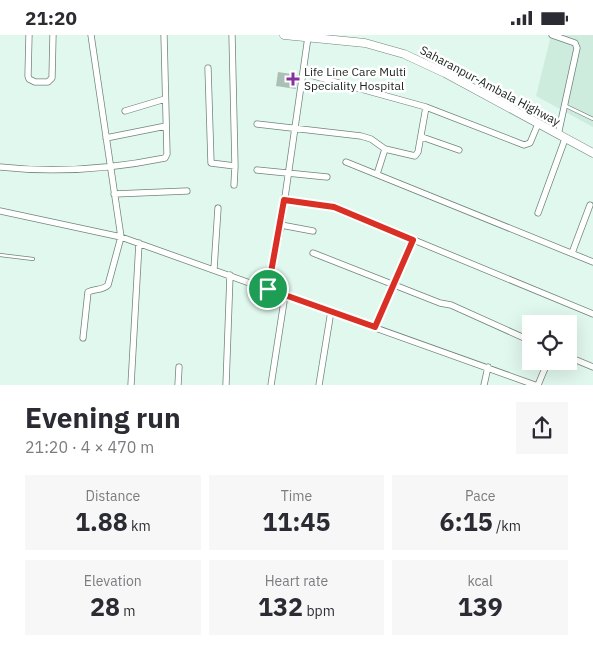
<!DOCTYPE html>
<html lang="en">
<head>
<meta charset="utf-8">
<style>
	body { margin:0; font-family:"IBM Plex Sans",sans-serif; background:#f7f7f7; color:#2b2b33; height:100vh; display:flex; flex-direction:column; font-size:19px; white-space:nowrap }
	* { box-sizing:border-box; margin:0 }
	p { font-size:16px; color:#7c7c81 }
	.icon { flex:none; width:28px; height:28px; fill:none; stroke:currentColor; stroke-width:2; stroke-linecap:round; stroke-linejoin:round }
	.map { position:relative; height:350px; overflow:hidden }
	.panel { display:flex; flex-direction:column; background:#fff; flex:1 }
	.panel>* { flex:none }
	.tools { position:absolute; left:522px; top:280px; display:grid; gap:10px }
	.tools a { display:grid; place-items:center; width:55px; height:55px; border-radius:0px; background:#fff; box-shadow:0 5px 20px #0002; font-size:25px }
	.pin { position:absolute; display:grid; place-items:center; width:42px; height:42px; color:#fff; margin:-21px; border:2px solid #fff; border-radius:50%; box-shadow:0 1px 5px #0007 }
	.round { display:grid; place-items:center; flex:none; width:52px; height:52px; border-radius:0px; background:#f7f7f7 }
	.summary { display:flex; align-items:center; justify-content:space-between; height:85px; padding:0 25px }
	h1 { font-size:28px; font-weight:800; line-height:38px }
	.figures { display:grid; grid-template-columns:repeat(3,1fr); gap:8px; height:85px; padding:5px 25px }
	.figures div { display:grid; align-content:center; border-radius:0px; background:#f7f7f7; text-align:center }
	.figures b { font-size:25px; font-weight:800 }
	.figures small { font-size:14px; font-weight:400 }
	.figures p { font-size:14px }
	.status { display:flex; justify-content:space-between; align-items:center; height:35px; padding:0 25px; background:#fff; direction:ltr }
	.status svg { height:14px; fill:currentColor }
	.map>svg:first-child { display:block }
	.built { fill:#cdecde }
	.building { fill:#aabfb6 }
	.lines { fill:none; stroke-linecap:round; stroke-linejoin:round }
	.service-casing { stroke:#70857c; stroke-width:4 }
	.minor-casing { stroke:#70857c; stroke-width:7 }
	.secondary-casing { stroke:#70857c; stroke-width:9 }
	.service { stroke:#fff; stroke-width:2.5 }
	.minor { stroke:#fff; stroke-width:5.5 }
	.secondary { stroke:#fff; stroke-width:8 }
	.route-casing { stroke:#fff; stroke-width:10 }
	.route { stroke:#d93025; stroke-width:6 }
	.poi-dot { fill:#87319f; stroke:#fff; stroke-width:2 }
	.labels { text-anchor:middle; stroke-width:5; stroke-linejoin:round; paint-order:stroke }
	.poi-label { font-size:12px; fill:#19211e; stroke:#fff; text-anchor:start }
	.street-label { font-size:12px; fill:#19211e; stroke:#fff }
</style>
</head>
<body>
<div class="status"><b>21:20</b><svg viewBox="0 0 49 12"><path d="M0 12V9h3v3zM5 12V6h3v6zM10 12V3h3v9zM15 12V0h3v12zM26 1h20v11H26zM47 4h2v5h-2z"/></svg></div>
<div class="map">
<svg width="593" height="350" viewBox="0 0 593 350">
	<rect width="100%" height="100%" fill="#e1f8ee"/>
	<!-- built -->
	<path class="built" d="M 551,0 L 593,0 L 593,92 L 536,61 Z"/>
	<!-- building -->
	<path class="building" d="M 278,37 L 298,40 L 296,54 L 276,51 Z"/>
	<g class="lines">
		<!-- service casing -->
		<g class="service-casing">
			<path id="service" d="M 566,71 L 593,84
				M 0,220 L 33,224"/>
		</g>
		<!-- minor casing -->
		<g class="minor-casing">
			<path id="minor" d="M 29,0 L 28,41 L 29,44 L 35,47 L 48,47 L 52,43 L 53,0
				M 91,0 L 121,202 L 535,350
				M 232,0 L 235,131 L 234,150
				M 552,0 L 575,8 L 577,13 L 558,100
				M 208,33 L 211,128 L 235,131
				M 303,38 L 426,72 L 524,110 L 530,108 L 538,89
				M 125,76 L 165,64
				M 257,89 L 361,101 L 371,104 L 385,114 L 415,121 L 418,117 L 426,72
				M 422,102 L 459,115
				M 106,103 L 166,91
				M 346,127 L 593,227
				M 0,132 C 54,138 111,134 165,123 L 167,119 L 164,0
				M 257,135 L 327,142
				M 377,139 L 385,114
				M 114,159 L 187,156
				M 285,165 L 334,172 L 593,279
				M 0,176 L 121,202 L 108,250 C 102,256 95,253 88,257 L 83,303
				M 538,178 L 565,104
				M 281,190 L 313,196
				M 313,218 L 440,268 L 451,270 L 531,306
				M 572,218 L 590,170
				M 214,234 L 218,173
				M 268,254 L 281,190 L 308,2
				M 375,292 L 413,205
				M 569,322 L 593,332
				M 131,350 L 139,208
				M 178,350 L 179,332
				M 226,350 L 230,240
				M 271,350 L 285,260
				M 319,350 L 331,276
				M 484,350 L 488,332
				M 538,350 L 548,326"/>
		</g>
		<!-- secondary casing -->
		<g class="secondary-casing">
			<path id="secondary" d="M 284,0 L 365,8 L 404,19 L 445,38 L 593,118"/>
		</g>
		<!-- service -->
		<use href="#service" class="service"/>
		<!-- minor -->
		<use href="#minor" class="minor"/>
		<!-- secondary -->
		<use href="#secondary" class="secondary"/>
	</g>
	<g class="lines">
		<!-- route casing -->
		<g class="route-casing">
			<path id="route" d="M 284,165 L 334,172 L 413,205 L 375,292 L 268,254 Z"/>
		</g>
		<!-- route -->
		<use href="#route" class="route"/>
	</g>
	<!-- markers -->
	<path class="poi-dot" d="M290.5 36.5h5v5h5v5h-5v5h-5v-5h-5v-5h5z"/>
	<g class="labels">
		<!-- poi labels -->
		<g class="poi-label">
			<text x="304" y="41">Life Line Care Multi<tspan x="304" dy="14">Speciality Hospital</tspan></text>
		</g>
		<!-- street labels -->
		<g class="street-label">
			<text transform="translate(490 51) rotate(28)" y="4">Saharanpur-Ambala Highway</text>
		</g>
	</g>
</svg>
<div class="tools">
<a><svg class="icon" aria-label="locate" viewBox="0 0 24 24"><circle cx="12" cy="12" r="6"/><path d="M12 2v4M12 18v4M2 12h4M18 12h4"/></svg></a>
</div>
<div class="pin" style="left:268px;top:254px;background:#1e9e55"><svg class="icon" aria-label="arrive" viewBox="0 0 24 24"><path d="M6 21V4h12l-3 4 3 4H6"/></svg></div>
</div>
<section class="panel">
<div class="summary"><div><h1>Evening run</h1><p>21:20 · 4 × 470 m</p></div><a class="round"><svg class="icon" aria-label="share" viewBox="0 0 24 24"><path d="M12 15V3M7 8l5-5 5 5M5 13v7h14v-7"/></svg></a></div>
<div class="figures">
<div><p>Distance</p><b>1.88<small> km</small></b></div>
<div><p>Time</p><b>11:45</b></div>
<div><p>Pace</p><b>6:15<small> /km</small></b></div>
</div>
<div class="figures">
<div><p>Elevation</p><b>28<small> m</small></b></div>
<div><p>Heart rate</p><b>132<small> bpm</small></b></div>
<div><p>kcal</p><b>139</b></div>
</div>
</section>
</body>
</html>
